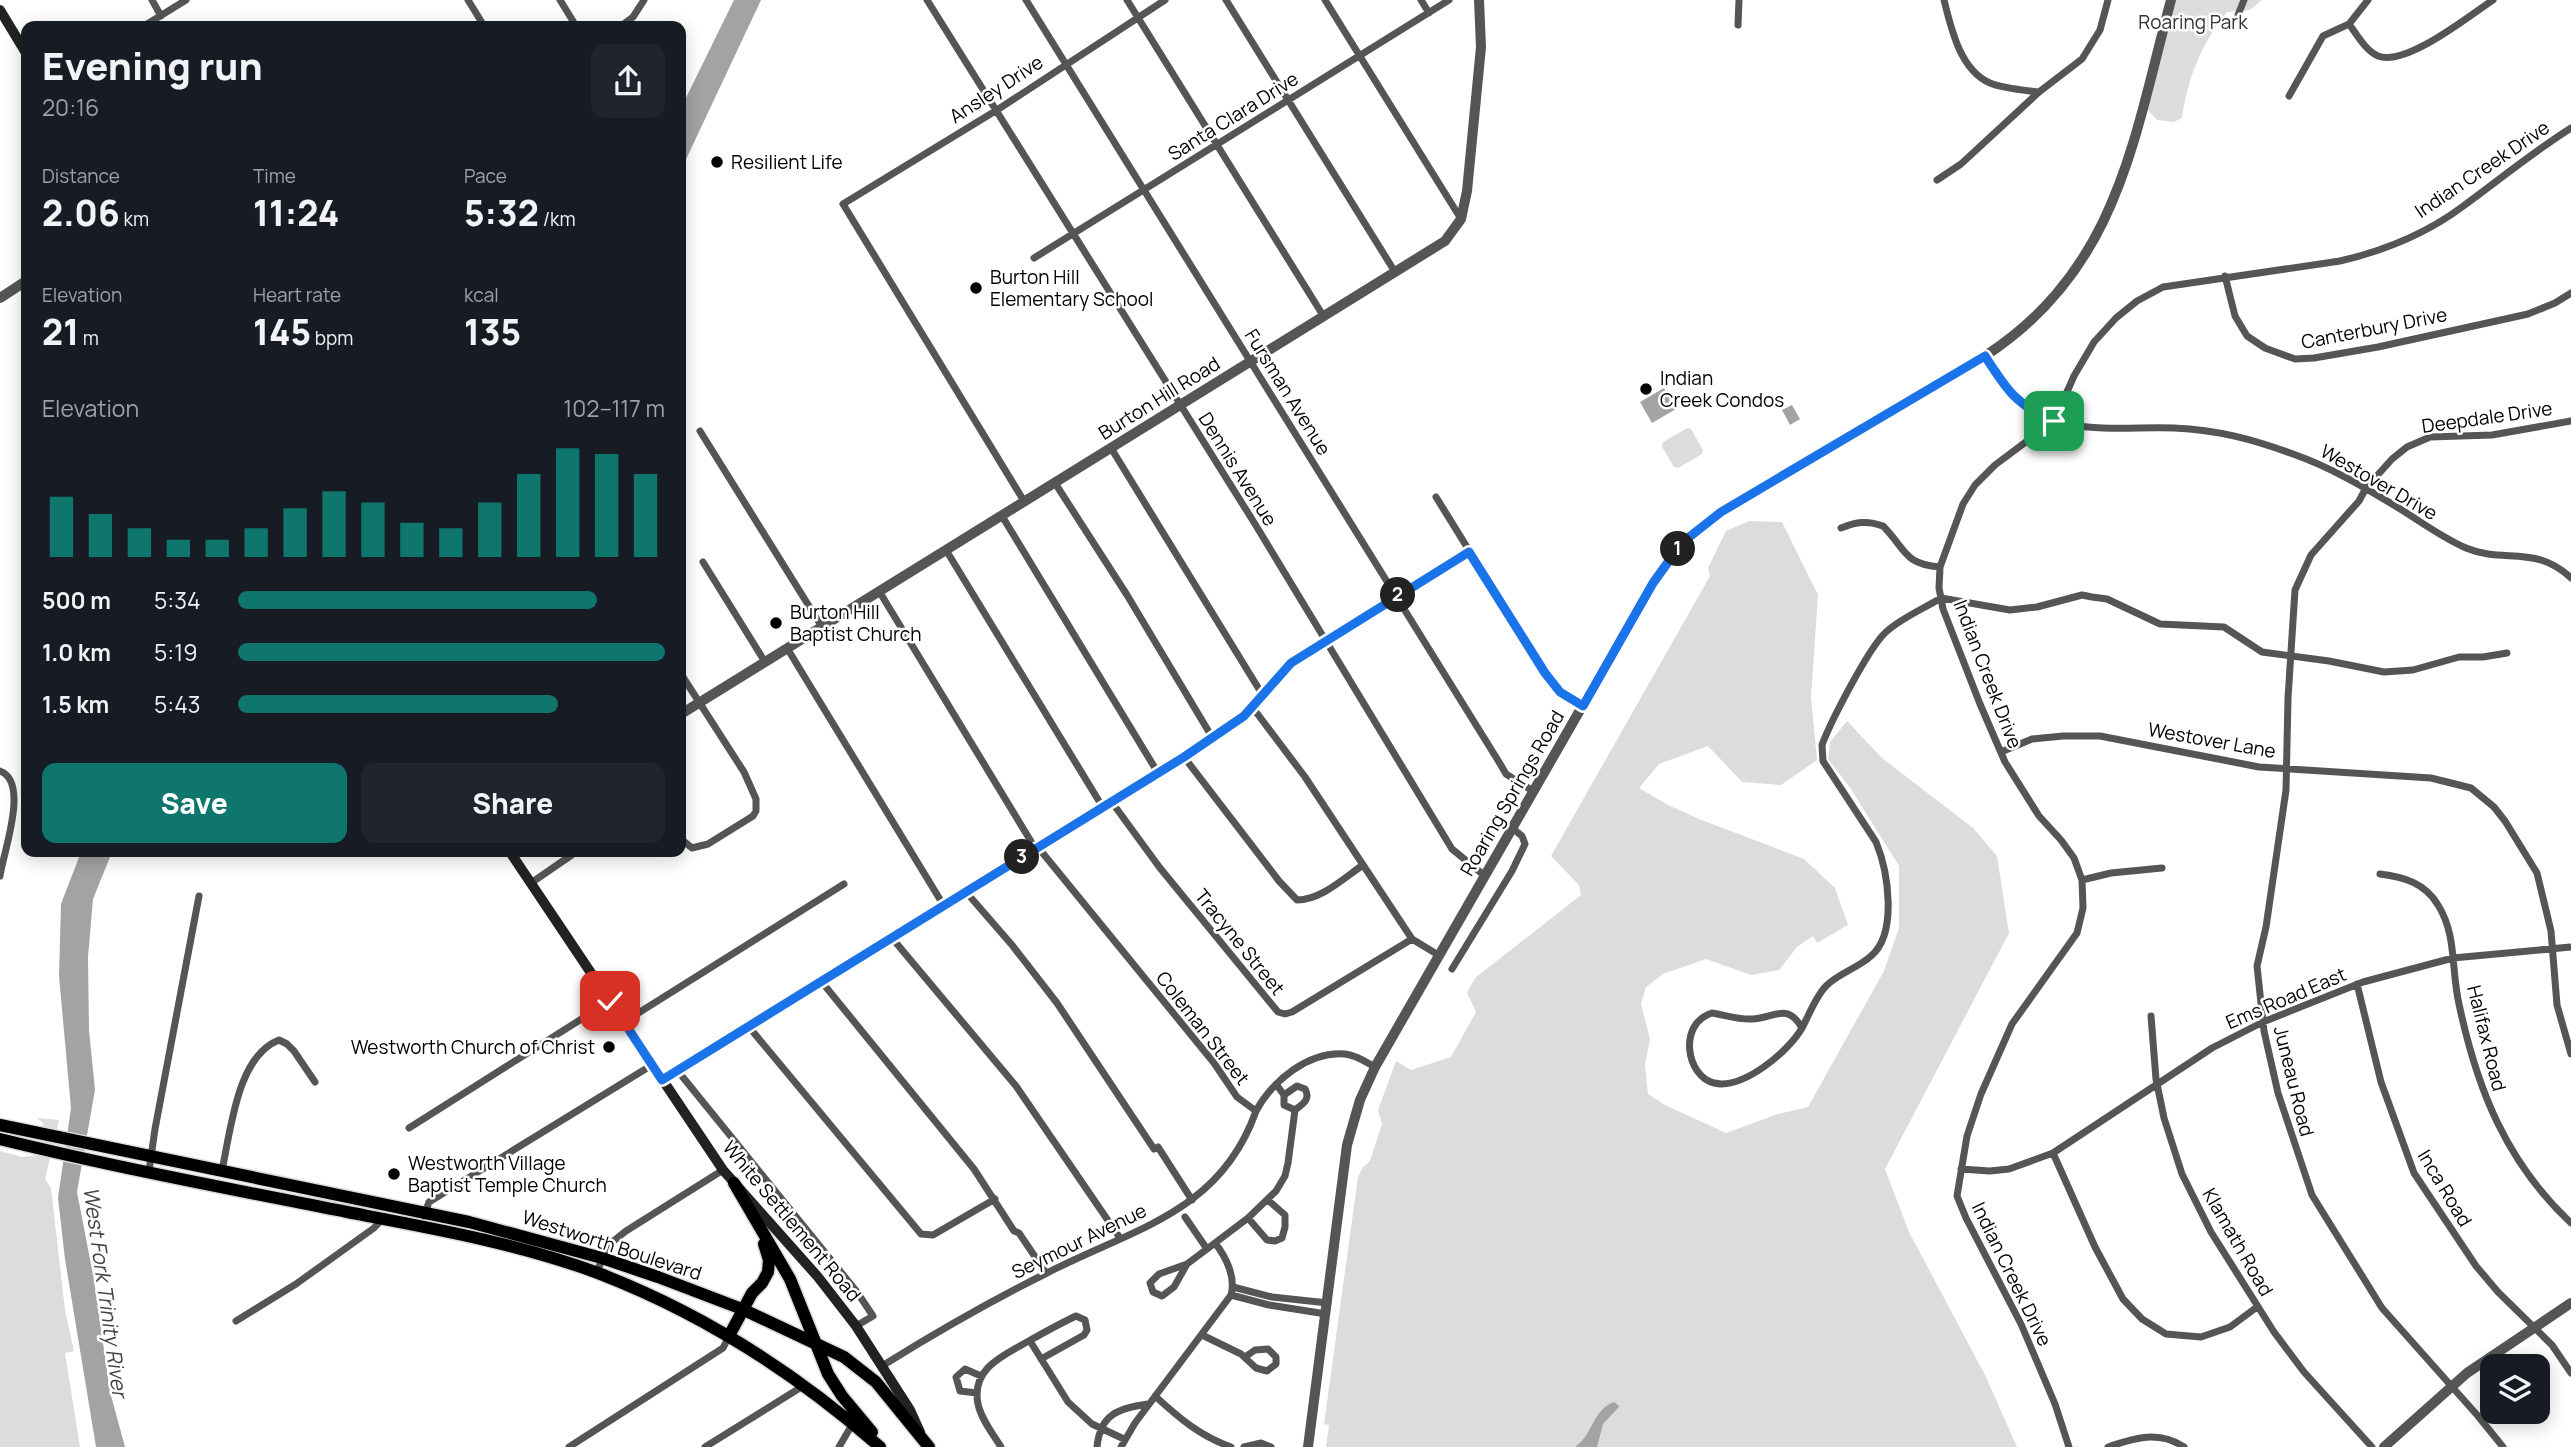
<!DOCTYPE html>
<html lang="en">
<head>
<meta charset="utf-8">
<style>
	body { margin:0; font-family:Manrope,sans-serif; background:#20242c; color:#f1f3f6; height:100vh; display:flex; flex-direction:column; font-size:26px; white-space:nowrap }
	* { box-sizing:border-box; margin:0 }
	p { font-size:23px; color:#9ea1a6 }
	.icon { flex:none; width:38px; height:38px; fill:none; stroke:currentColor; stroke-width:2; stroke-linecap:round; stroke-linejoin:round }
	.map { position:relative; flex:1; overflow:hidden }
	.panel { position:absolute; left:21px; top:21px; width:665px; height:836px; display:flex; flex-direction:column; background:#171b24; border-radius:14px; box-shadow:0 4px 18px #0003 }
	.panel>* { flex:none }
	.controls { position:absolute; left:2480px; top:1354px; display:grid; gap:14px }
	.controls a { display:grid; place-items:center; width:70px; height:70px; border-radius:14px; background:#171b24; box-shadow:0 4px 18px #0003; font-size:35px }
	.pin { position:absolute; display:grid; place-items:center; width:60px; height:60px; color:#fff; margin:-30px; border-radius:14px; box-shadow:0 4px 10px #0006 }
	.km { position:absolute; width:35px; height:35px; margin:-18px; border-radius:50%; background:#222; color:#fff; font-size:19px; line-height:35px; text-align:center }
	.round { display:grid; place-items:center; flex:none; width:74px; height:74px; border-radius:14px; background:#20242c }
	.head { display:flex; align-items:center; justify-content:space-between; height:119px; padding:0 21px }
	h1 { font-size:38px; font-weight:800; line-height:52px }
	.stats { display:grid; grid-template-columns:repeat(3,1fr); gap:10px; height:119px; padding:7px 21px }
	.stats div { display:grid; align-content:center }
	.stats b { font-size:35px; font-weight:800 }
	.stats small { font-size:19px; font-weight:400 }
	.stats p { font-size:19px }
	.chart { height:196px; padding:14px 21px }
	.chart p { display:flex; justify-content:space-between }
	.chart svg { width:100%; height:126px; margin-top:7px; stroke:#0f766e; stroke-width:6 }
	.primary-button { display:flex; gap:14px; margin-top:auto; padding:14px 21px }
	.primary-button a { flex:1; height:80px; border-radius:14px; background:#0f766e; color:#fff; font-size:28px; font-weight:800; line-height:80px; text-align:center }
	.primary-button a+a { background:#20242c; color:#f1f3f6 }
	ul { padding:0 21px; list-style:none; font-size:23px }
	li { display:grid; grid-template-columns:112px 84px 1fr; align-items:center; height:52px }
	li i { height:18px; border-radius:9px; background:#0f766e }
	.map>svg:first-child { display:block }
	.green { fill:#dcdcdc }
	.water { fill:#a3a3a3 }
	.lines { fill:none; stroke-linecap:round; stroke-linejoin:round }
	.primary-casing { stroke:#dbdbdb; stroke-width:15 }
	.minor { stroke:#555; stroke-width:7 }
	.tertiary { stroke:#555; stroke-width:10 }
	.secondary { stroke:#222; stroke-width:10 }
	.primary { stroke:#000; stroke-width:12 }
	.route-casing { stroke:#fff; stroke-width:14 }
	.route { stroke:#1a73e8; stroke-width:9 }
	.poi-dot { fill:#000; stroke:#fff; stroke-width:2.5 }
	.labels { text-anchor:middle; stroke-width:5; stroke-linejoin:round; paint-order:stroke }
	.park-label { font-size:19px; fill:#333; stroke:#fff }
	.street-label { font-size:19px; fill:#000; stroke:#fff }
	.poi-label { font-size:19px; fill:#000; stroke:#fff; text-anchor:start }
	.water-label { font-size:21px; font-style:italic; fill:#444; stroke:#fff }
</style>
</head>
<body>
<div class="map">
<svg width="2571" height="1447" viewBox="0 0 2571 1447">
	<rect width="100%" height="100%" fill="#fff"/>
	<!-- green -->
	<path class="green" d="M 2176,0 L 2262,0 L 2250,10 L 2227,12 C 2201,44 2188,78 2182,118 L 2174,122 L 2157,120 L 2144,106 Z
		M 1687,428 L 1691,429 L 1703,450 L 1702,454 L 1678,468 L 1674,467 L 1662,447 L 1663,442 Z
		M 1749,521 L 1782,522 L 1818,595 L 1811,697 L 1817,760 L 1781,785 L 1742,782 L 1708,746 L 1659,764 L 1639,788 L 1666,804 L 1699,819 L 1804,859 L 1835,888 L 1848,925 L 1817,943 L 1813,936 L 1797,947 L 1779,970 L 1751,975 L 1706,959 L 1663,974 L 1646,987 L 1641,1004 L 1650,1039 L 1645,1065 L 1648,1094 L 1665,1105 L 1726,1133 L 1778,1114 L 1808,1107 L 1884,971 L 1899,928 L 1899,866 L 1851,789 L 1828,759 L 1830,742 L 1847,721 L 1882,758 L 1973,828 L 1997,856 L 2009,933 L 1885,1169 L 1909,1232 L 1985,1375 L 2017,1447 L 1326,1447 L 1329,1425 L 1324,1424 L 1358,1177 L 1363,1167 L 1370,1161 L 1382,1124 L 1378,1110 L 1396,1061 L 1411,1070 L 1451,1057 L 1476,1012 L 1467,993 L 1475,978 L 1581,895 L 1579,885 L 1551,856 L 1710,576 L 1708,568 L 1726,531 Z
		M 37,1118 L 59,1120 L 45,1179 L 51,1188 L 65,1310 L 74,1351 L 65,1353 L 80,1447 L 0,1447 L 0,1151 L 22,1157 L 38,1155 L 43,1123 Z"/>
	<!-- water -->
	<path class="water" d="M 734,0 L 761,0 L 681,170 L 681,108 Z
		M 1664,388 L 1676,409 L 1652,423 L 1640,402 Z
		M 1792,405 L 1800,419 L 1790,425 L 1782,410 Z
		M 81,852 L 112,852 L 93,899 L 88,957 L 89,1030 L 95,1090 L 77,1192 L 94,1280 L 110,1392 L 125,1447 L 96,1447 L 65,1259 L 58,1198 L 71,1108 L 59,976 L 61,904 Z
		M 1614,1402 L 1619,1406 L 1618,1408 L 1603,1424 L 1597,1447 L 1575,1447 C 1593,1435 1593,1409 1614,1402 Z"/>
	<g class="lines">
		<!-- primary casing -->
		<g class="primary-casing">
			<path id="primary" d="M 0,1125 L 469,1222 L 602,1258 L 658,1277 L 742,1309 L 844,1357 L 876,1382 L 929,1447
				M 0,1139 C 114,1167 231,1189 347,1212 C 431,1228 517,1243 598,1273 C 702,1313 796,1373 880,1447
				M 734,1183 L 790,1279 L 828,1374 L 842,1396 L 872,1432
				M 729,1336 L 752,1293 L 762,1283 L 768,1272 L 769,1260 L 764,1244"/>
		</g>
		<!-- minor -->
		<path class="minor" d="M 152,0 L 161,16
			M 468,0 L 484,26
			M 560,0 L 576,26
			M 927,0 L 1255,524 L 1452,849 L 1485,876
			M 1026,0 L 1499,762 L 1506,774 L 1533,791
			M 1127,0 L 1324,317
			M 1226,0 L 1395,272
			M 1325,0 L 1461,219
			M 1421,0 L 1429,13
			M 1944,0 C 1951,28 1960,70 1990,83 C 2005,89 2023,90 2039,92
			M 2238,15 L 2244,0
			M 2349,24 C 2357,35 2366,51 2378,56 C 2406,67 2470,15 2493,0
			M 1738,25 L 1739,0
			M 144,26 L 186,0
			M 621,26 L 633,17 L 644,0
			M 2289,96 L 2323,36 L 2349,24 L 2368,0
			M 1937,180 L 1961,164 L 2039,92 L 2082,59 L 2100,30 L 2108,0
			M 1034,258 L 1449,0
			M 2225,276 L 2235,316 L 2247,336 L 2265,348 L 2295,359 L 2314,358 L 2378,347 L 2528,314 L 2555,303 L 2571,293
			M 1985,356 C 1993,368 1998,382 2008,392 C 2052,439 2116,426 2174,428 C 2218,430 2252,439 2293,454 C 2330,467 2364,487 2397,507 C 2420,521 2441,537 2466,548 C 2504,564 2535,544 2571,578
			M 700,431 L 822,627
			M 1111,448 L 1262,694
			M 1055,483 L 1127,595 L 1212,737
			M 1436,497 L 1545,673 L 1560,692 L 1582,706
			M 1024,501 L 843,204 L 997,110 L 1165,0
			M 1002,516 L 1158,773
			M 1841,528 C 1856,522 1867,520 1883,526 C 1906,549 1903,564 1940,567
			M 946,550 L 1102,806
			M 703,562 L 765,662
			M 879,591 L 1032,843 L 1041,851 L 1214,1063 L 1237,1097 L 1256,1111 C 1273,1080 1309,1051 1345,1054 C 1356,1055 1366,1062 1375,1067
			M 787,648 L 944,906
			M 681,674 L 744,772 L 756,799 L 756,811 L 753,816 L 708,844 L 692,848 L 681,839
			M 1253,708 L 1305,777 L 1412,939 L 1440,956
			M 2001,752 L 2032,739 L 2063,736 L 2100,736 L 2259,767 L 2431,778 L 2471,788 L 2494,807 L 2505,821 L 2537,873 L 2551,931 L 2557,1005 L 2571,1054
			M 1184,757 L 1279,881 L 1297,900 C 1321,900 1344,878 1363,865
			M 0,771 C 30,782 3,853 0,876
			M 1111,801 L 1160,868 L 1278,1012 L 1285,1014 L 1292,1012 L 1412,939
			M 2380,874 C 2404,877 2425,883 2438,905 C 2457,935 2451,970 2459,1004 C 2477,1089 2506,1162 2571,1223
			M 2082,880 L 2111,873 L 2162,868
			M 531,883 L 576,852
			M 966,892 L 1012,945 L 1057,1003 L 1154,1149
			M 892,938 L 1016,1086 L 1120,1238
			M 1452,969 L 1512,871 L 1525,844 L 1522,836 L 1512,828
			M 821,981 L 974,1169 L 1014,1231 L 1019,1233 L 1046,1273
			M 2357,984 L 2381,1082 L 2414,1173 L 2476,1266 L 2498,1292 L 2552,1345 L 2571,1373
			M 1712,1013 C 1725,1015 1739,1020 1752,1019 C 1775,1018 1787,1002 1802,1028 C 1789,1051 1743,1090 1714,1083 C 1687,1077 1677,1024 1712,1013 Z
			M 2151,1016 L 2156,1079 L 2164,1118 L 2182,1174 L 2211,1232 L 2274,1332 L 2304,1372 L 2372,1447
			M 624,1022 L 844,884
			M 749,1027 L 921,1234 L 933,1235 L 995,1199
			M 1802,1028 C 1809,1015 1816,996 1826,986 C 1839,973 1858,968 1871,956 C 1898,933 1888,871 1876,842 L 1823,761 L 1822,745 C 1830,723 1869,647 1886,632 C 1901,618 1923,609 1941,598 L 2010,610 L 2037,607 L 2082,595 L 2092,597 L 2107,599 L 2160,624 L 2224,627 L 2262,652 L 2329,661 L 2384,672 L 2413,670 L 2459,657 L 2483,657 L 2507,653
			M 677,1070 L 857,1292 L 873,1316 L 856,1326
			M 662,1080 L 1184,757 L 1245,717 L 1262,694 L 1291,663 L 1469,552
			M 1276,1084 L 1284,1095 L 1284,1105 L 1295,1110
			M 1284,1095 L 1297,1086 L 1305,1089 C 1311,1099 1303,1104 1295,1110
			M 409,1128 L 610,1001
			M 1158,1147 L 1192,1200
			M 2053,1153 L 2095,1247 L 2123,1299 L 2142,1319 L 2166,1334 L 2201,1337 L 2230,1327 L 2257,1307
			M 1961,1169 L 1990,1171 L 2009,1169 L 2053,1153 L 2212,1048 L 2263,1022 L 2363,982 L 2453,958 L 2571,947
			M 222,1170 C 231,1130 237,1056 279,1040 L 287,1044 L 294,1051 L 315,1082
			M 149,1171 L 155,1129 L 199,896
			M 424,1216 L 429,1202 L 652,1065
			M 1185,1217 L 1207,1249
			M 1248,1218 L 1267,1240 L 1275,1241 L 1282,1238 L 1285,1227 L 1285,1215 L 1268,1200
			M 1187,1264 L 1174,1287 L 1162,1296 L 1153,1292 L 1150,1283 L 1159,1274 L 1187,1264 L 1207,1249 L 1248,1218 L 1276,1191 L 1285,1176 L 1288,1163 L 1295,1110
			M 597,1273 L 606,1247 L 626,1231 L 723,1170
			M 1233,1287 L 1272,1297 L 1328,1303
			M 1231,1295 L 1269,1305 L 1326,1314
			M 236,1321 L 296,1284 L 374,1228 L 384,1217
			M 1202,1335 L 1241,1354 L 1256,1368 L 1267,1371 L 1276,1364 L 1276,1357 L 1268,1349 L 1255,1350 L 1245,1357
			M 1030,1341 L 1068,1402 L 1092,1424 L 1124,1439
			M 882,1366 C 935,1333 989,1302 1045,1274 C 1131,1229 1220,1214 1256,1111
			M 977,1393 L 960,1391 L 956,1377 L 965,1369 L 981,1376
			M 1155,1396 C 1179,1418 1200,1436 1231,1447
			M 569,1447 L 723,1348 L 729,1336
			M 705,1447 L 803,1386
			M 839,1447 L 853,1423
			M 1001,1447 C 993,1434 981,1419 978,1404 C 971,1369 1002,1356 1027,1342 C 1043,1333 1059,1324 1076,1316 L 1085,1320 L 1087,1330 L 1084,1335 L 1041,1359
			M 1097,1447 C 1100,1414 1119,1408 1148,1404
			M 1121,1447 L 1135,1423 L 1231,1295 C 1236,1277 1226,1257 1215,1243
			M 1244,1447 L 1261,1443 L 1271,1447
			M 2069,1447 L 2055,1404 L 2021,1324 L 1966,1218 L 1957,1196 L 1967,1136 L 1981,1094 L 2012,1024 L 2077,933 L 2083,908 L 2082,880 L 2074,858 L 2061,840 L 2039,816 L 2005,762 L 1980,704 L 1943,609 L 1939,588 L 1940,567 L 1963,504 L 1975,485 L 1995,465 L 2054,421 L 2074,376 L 2094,342 L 2116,318 L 2137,301 L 2163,287 L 2340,261 C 2383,251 2427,233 2462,207 C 2499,180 2533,152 2571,128
			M 2108,1447 C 2134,1438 2159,1430 2184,1447
			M 2503,1447 L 2478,1416 L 2382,1308 L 2312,1195 L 2278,1093 L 2264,1031 L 2257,966 L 2266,927 L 2286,790 L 2288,698 L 2295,590 L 2311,555 L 2359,501 L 2366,488 L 2392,459 L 2407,447 L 2430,437 L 2492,435 L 2571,421"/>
		<!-- tertiary -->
		<path class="tertiary" d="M 0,298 L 26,281
			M 681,714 L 1445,241 L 1461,219 L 1467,191 L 1481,47 L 1479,0
			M 1308,1447 L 1347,1145 L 1360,1100 L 1375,1067 L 1653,583 C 1672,555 1693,533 1721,512 L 1985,356 C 2118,269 2133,141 2171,0
			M 2384,1447 L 2467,1373 L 2571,1303"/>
		<!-- secondary -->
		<path class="secondary" d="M 0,10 L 26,53
			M 510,852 L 723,1170 L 818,1277 L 856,1326 L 910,1410 L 920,1432"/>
		<!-- primary -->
		<use href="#primary" class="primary"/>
	</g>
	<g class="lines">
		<!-- route casing -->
		<g class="route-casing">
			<path id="route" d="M 610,1001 L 662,1080 L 1184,757 L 1244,716 L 1291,663 L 1469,552 L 1545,673 L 1560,692 L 1583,706 L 1653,583 L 1674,554 L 1688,538 L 1721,512 L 1985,356 C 2006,389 2017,406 2054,421"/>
		</g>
		<!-- route -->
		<use href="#route" class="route"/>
	</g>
	<!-- markers -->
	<g class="poi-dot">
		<circle cx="717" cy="162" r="7"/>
		<circle cx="976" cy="288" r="7"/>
		<circle cx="1646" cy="389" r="7"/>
		<circle cx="776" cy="623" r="7"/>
		<circle cx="609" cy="1047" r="7"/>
		<circle cx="394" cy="1174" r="7"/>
	</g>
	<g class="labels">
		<!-- park labels -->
		<g class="park-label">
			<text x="2193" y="29">Roaring Park</text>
		</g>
		<!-- street labels -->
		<g class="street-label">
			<text transform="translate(996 89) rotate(-33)" y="7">Ansley Drive</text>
			<text transform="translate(1233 116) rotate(-32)" y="7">Santa Clara Drive</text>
			<text transform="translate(2482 169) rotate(-34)" y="7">Indian Creek Drive</text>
			<text transform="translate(2374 328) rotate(-11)" y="7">Canterbury Drive</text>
			<text transform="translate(1288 392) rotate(58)" y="7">Fursman Avenue</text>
			<text transform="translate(1159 398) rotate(-32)" y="7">Burton Hill Road</text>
			<text transform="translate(2487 417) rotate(-8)" y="7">Deepdale Drive</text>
			<text transform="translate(1238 469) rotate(58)" y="7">Dennis Avenue</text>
			<text transform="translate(2379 482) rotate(30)" y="7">Westover Drive</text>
			<text transform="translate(1988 674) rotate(69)" y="7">Indian Creek Drive</text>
			<text transform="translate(2212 740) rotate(10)" y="7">Westover Lane</text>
			<text transform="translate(1512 793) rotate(-60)" y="7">Roaring Springs Road</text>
			<text transform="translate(1240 942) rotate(51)" y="7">Tracyne Street</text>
			<text transform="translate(2286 998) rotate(-23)" y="7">Ems Road East</text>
			<text transform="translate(1203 1028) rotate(52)" y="7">Coleman Street</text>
			<text transform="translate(2487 1038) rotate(76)" y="7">Halifax Road</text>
			<text transform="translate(2294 1081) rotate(76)" y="7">Juneau Road</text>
			<text transform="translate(2445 1188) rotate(59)" y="7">Inca Road</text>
			<text transform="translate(792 1221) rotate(50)" y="7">White Settlement Road</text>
			<text transform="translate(1079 1241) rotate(-26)" y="7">Seymour Avenue</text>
			<text transform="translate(2238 1242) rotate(60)" y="7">Klamath Road</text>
			<text transform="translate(612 1245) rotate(18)" y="7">Westworth Boulevard</text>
			<text transform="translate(2012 1274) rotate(64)" y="7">Indian Creek Drive</text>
		</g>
		<!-- poi labels -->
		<g class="poi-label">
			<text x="731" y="169">Resilient Life</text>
			<text x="990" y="284">Burton Hill<tspan x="990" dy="22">Elementary School</tspan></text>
			<text x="1660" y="385">Indian<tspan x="1660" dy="22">Creek Condos</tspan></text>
			<text x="790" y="619">Burton Hill<tspan x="790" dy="22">Baptist Church</tspan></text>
			<text x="595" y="1054" text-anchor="end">Westworth Church of Christ</text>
			<text x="408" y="1170">Westworth Village<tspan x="408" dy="22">Baptist Temple Church</tspan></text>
		</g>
		<!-- water labels -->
		<g class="water-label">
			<text transform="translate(105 1292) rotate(82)" y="7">West Fork Trinity River</text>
		</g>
	</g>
</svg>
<div class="controls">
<a><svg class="icon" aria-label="layers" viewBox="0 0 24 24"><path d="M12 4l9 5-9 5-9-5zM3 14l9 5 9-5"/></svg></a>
</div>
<div class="pin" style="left:2054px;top:421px;background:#1e9e55"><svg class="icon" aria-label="arrive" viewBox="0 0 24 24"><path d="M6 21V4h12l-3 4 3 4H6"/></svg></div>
<div class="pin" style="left:610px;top:1001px;background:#d93025"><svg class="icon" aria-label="check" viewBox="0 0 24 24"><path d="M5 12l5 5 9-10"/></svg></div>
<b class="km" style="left:1678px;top:549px">1</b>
<b class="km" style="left:1398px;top:595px">2</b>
<b class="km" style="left:1022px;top:857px">3</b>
<section class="panel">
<div class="head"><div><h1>Evening run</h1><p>20:16</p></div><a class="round"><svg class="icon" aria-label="share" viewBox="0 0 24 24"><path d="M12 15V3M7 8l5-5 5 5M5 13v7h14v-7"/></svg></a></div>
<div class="stats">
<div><p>Distance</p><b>2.06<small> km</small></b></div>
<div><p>Time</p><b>11:24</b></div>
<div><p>Pace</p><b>5:32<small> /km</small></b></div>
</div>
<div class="stats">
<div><p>Elevation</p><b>21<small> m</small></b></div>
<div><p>Heart rate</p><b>145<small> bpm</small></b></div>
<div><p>kcal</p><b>135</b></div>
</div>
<div class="chart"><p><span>Elevation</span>102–117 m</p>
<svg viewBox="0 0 160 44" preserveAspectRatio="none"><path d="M5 44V23M15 44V29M25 44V34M35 44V38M45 44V38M55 44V34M65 44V27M75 44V21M85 44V25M95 44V32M105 44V34M115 44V25M125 44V15M135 44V6M145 44V8M155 44V15"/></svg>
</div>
<ul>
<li><b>500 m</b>5:34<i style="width:84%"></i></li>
<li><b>1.0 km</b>5:19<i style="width:100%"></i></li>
<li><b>1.5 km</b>5:43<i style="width:75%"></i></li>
</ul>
<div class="primary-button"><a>Save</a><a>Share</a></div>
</section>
</div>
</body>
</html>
